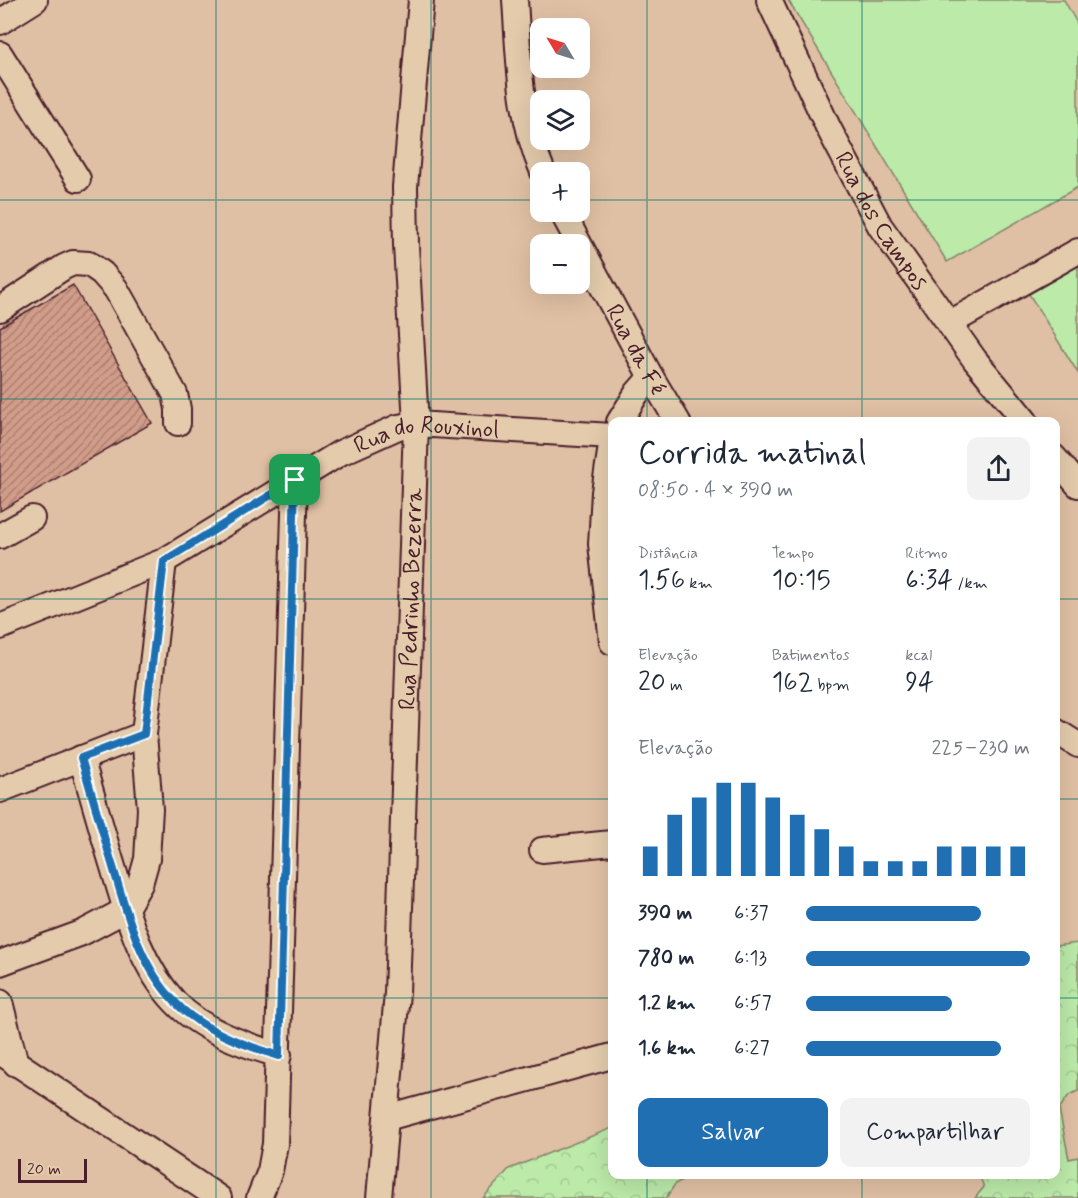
<!DOCTYPE html>
<html lang="pt">
<head>
<meta charset="utf-8">
<style>
	body { margin:0; font-family:Mynerve,sans-serif; background:#f2f2f3; color:#1f2937; height:100vh; display:flex; flex-direction:column; font-size:22px; white-space:nowrap }
	* { box-sizing:border-box; margin:0 }
	p { font-size:20px; color:#747a83 }
	.icon { flex:none; width:33px; height:33px; fill:none; stroke:currentColor; stroke-width:2; stroke-linecap:round; stroke-linejoin:round }
	.map { position:relative; flex:1; overflow:hidden }
	.sheet { position:absolute; left:608px; top:417px; width:452px; height:762px; display:flex; flex-direction:column; background:#fff; border-radius:12px; box-shadow:0 6px 24px #0002 }
	.sheet>* { flex:none }
	.needle { width:39px; rotate:308deg }
	.tools { position:absolute; left:530px; top:18px; display:grid; gap:12px }
	.tools a { display:grid; place-items:center; width:60px; height:60px; border-radius:12px; background:#fff; box-shadow:0 6px 24px #0002; font-size:30px }
	.scale { position:absolute; left:18px; bottom:15px; width:69px; box-sizing:border-box; padding-left:6px; border:3px solid #4a1f2b; border-top:0; font-size:16px; line-height:21px; white-space:nowrap; color:#4a1f2b; -webkit-text-stroke:4px #e3cbac; paint-order:stroke }
	.pin { position:absolute; display:grid; place-items:center; width:51px; height:51px; color:#fff; margin:-26px; border-radius:12px; box-shadow:0 3px 9px #0006 }
	.round { display:grid; place-items:center; flex:none; width:63px; height:63px; border-radius:12px; background:#f2f2f3 }
	.headline { display:flex; align-items:center; justify-content:space-between; height:102px; padding:0 30px }
	h1 { font-size:33px; font-weight:600; line-height:45px }
	.metrics { display:grid; grid-template-columns:repeat(3,1fr); gap:9px; height:102px; padding:6px 30px }
	.metrics div { display:grid; align-content:center }
	.metrics b { font-size:26px; font-weight:600 }
	.metrics small { font-size:16px; font-weight:400 }
	.metrics p { font-size:16px }
	.chart { height:168px; padding:12px 30px }
	.chart p { display:flex; justify-content:space-between }
	.chart svg { width:100%; height:108px; margin-top:6px; stroke:#1f6fb2; stroke-width:6 }
	.button { display:flex; gap:12px; margin-top:auto; padding:12px 30px }
	.button a { flex:1; height:69px; border-radius:12px; background:#1f6fb2; color:#fff; font-size:24px; font-weight:600; line-height:69px; text-align:center }
	.button a+a { background:#f2f2f3; color:#1f2937 }
	ul { padding:0 30px; list-style:none; font-size:20px }
	li { display:grid; grid-template-columns:96px 72px 1fr; align-items:center; height:45px }
	li i { height:15px; border-radius:8px; background:#1f6fb2 }
	.map>svg:first-child { display:block }
	.forest { fill:url(#forest-crowns); stroke:#82846a; stroke-width:1.5 }
	.pitch { fill:#bbeaa9; stroke:#82846a; stroke-width:1.5 }
	.building { fill:url(#building-hatch); stroke:#4a1f2b; stroke-width:1.5 }
	.lines { fill:none; stroke-linecap:round; stroke-linejoin:round }
	.minor-casing { stroke:#4a1f2b; stroke-width:28 }
	.minor { stroke:#e3cbac; stroke-width:24 }
	.route-casing { stroke:#fff; stroke-width:12 }
	.route { stroke:#1f6fb2; stroke-width:8 }
	.grid { fill:none; stroke:#0f766e; stroke-width:1.5; stroke-opacity:0.55 }
	.labels { text-anchor:middle; stroke-width:4.5; stroke-linejoin:round; paint-order:stroke }
	.street-label { font-size:24px; fill:#4a1f2b; stroke:#e3cbac }
</style>
</head>
<body>
<div class="map">
<svg width="1078" height="1198" viewBox="0 0 1078 1198">
	<defs>
		<pattern id="forest-crowns" width="20" height="18" patternUnits="userSpaceOnUse" patternTransform="scale(1.5)"><rect width="20" height="18" fill="#bbeaa9"/><path d="M2 6a3 3 0 1 1 6 0M12 15a3 3 0 1 1 6 0" fill="none" stroke="#a2c892"/></pattern>
		<pattern id="building-hatch" width="6" height="6" patternUnits="userSpaceOnUse" patternTransform="scale(1.5)"><rect width="6" height="6" fill="#d19d8a"/><path d="M-1 1l2-2M0 6l6-6M5 7l2-2" fill="none" stroke="#ac7f71"/></pattern>
	</defs>
	<rect width="100%" height="100%" fill="#e0c0a4"/>
	<filter id="ink" filterUnits="userSpaceOnUse"><feTurbulence type="fractalNoise" baseFrequency=".0167" numOctaves="2"/><feDisplacementMap in="SourceGraphic" scale="12" xChannelSelector="R" yChannelSelector="G"/><feConvolveMatrix kernelMatrix="1 2 1 2 8 2 1 2 1" color-interpolation-filters="sRGB"/></filter>
	<g filter="url(#ink)">
		<!-- forest -->
		<path class="forest" d="M 1078,943 L 1078,1091 L 1069,1095 L 1059,1109 L 1069,1159 L 1078,1157 L 1078,1198 L 975,1198 L 984,1187 L 979,1175 L 1054,1174 L 1055,946 Z
			M 612,1128 L 612,1174 L 691,1175 L 675,1184 L 666,1198 L 483,1198 L 509,1169 Z"/>
		<!-- pitch -->
		<path class="pitch" d="M 788,0 L 1064,0 L 1078,25 L 1078,187 L 947,262 Z
			M 1078,266 L 1078,373 L 1029,294 Z"/>
		<!-- building -->
		<path class="building" d="M 73,285 L 152,423 L 0,511 L 0,327 Z"/>
		<g class="lines">
			<!-- minor casing -->
			<g class="minor-casing">
				<g id="minor">
					<path d="M 515,0 C 519,58 519,118 543,172"/>
					<path id="s1" d="M 769,0 L 828,127 L 880,226 L 975,360 L 1026,422"/>
					<path d="M 0,22 L 35,0"/>
					<path d="M 0,54 L 78,179"/>
					<path id="s2" d="M 562,212 L 651,377 L 678,422"/>
					<path d="M 0,309 L 64,267 L 73,263 L 89,264 L 102,273 L 116,289 L 175,394 L 178,409 L 178,423"/>
					<path d="M 950,323 L 1078,251"/>
					<path d="M 619,422 L 637,393 L 651,377"/>
					<path d="M 612,439 L 604,492 L 601,544 L 612,642"/>
					<path d="M 1054,457 L 1078,485"/>
					<path d="M 0,536 L 32,518"/>
					<path id="s3" d="M 0,627 L 164,561 L 340,453 L 398,427 L 416,424 L 612,436"/>
					<path d="M 1054,730 L 1078,745"/>
					<path d="M 81,758 C 92,794 102,831 113,867 C 127,914 140,965 175,1002 C 201,1030 244,1045 279,1055"/>
					<path d="M 0,790 L 144,734"/>
					<path d="M 542,850 L 612,843"/>
					<path d="M 0,963 L 82,933 L 116,915 L 126,908 L 140,884 L 147,859 L 150,809 L 144,734 L 164,561"/>
					<path d="M 0,1002 L 16,1064"/>
					<path d="M 0,1052 L 219,1198"/>
					<path d="M 387,1118 L 612,1056"/>
					<path d="M 259,1198 L 270,1171 L 275,1144 L 295,480"/>
					<path id="s4" d="M 379,1198 L 397,993 L 401,879 L 416,424 L 406,245 L 405,187 L 421,0"/>
				</g>
			</g>
			<!-- minor -->
			<use href="#minor" class="minor"/>
		</g>
	</g>
	<g class="lines" filter="url(#ink)">
		<!-- route casing -->
		<g class="route-casing">
			<path id="route" d="M 295,480 L 279,1056 C 244,1045 201,1030 175,1002 C 140,966 127,914 113,867 C 102,831 92,794 81,758 L 144,734 L 164,561 Z"/>
		</g>
		<!-- route -->
		<use href="#route" class="route"/>
	</g>
	<!-- grid -->
	<path class="grid" d="M 216,0 L 216,1198M 431,0 L 431,1198M 647,0 L 647,422M 862,0 L 862,422M 0,200 L 540,200M 579,200 L 1078,200M 0,399 L 1078,399M 0,599 L 612,599M 1054,599 L 1078,599M 0,799 L 612,799M 1054,799 L 1078,799M 0,998 L 612,998M 1054,998 L 1078,998M 647,1174 L 647,1198M 862,1174 L 862,1198"/>
	<g class="labels">
		<!-- street labels -->
		<g class="street-label">
			<text dy="8" stroke="none"><textPath href="#s1" startOffset="248">Rua dos Campos</textPath></text>
			<text dy="8" stroke="none"><textPath href="#s2" startOffset="156">Rua da Fé</textPath></text>
			<text dy="8" stroke="none"><textPath href="#s3" startOffset="474">Rua do Rouxinol</textPath></text>
			<text dy="8" stroke="none"><textPath href="#s4" startOffset="600">Rua Pedrinho Bezerra</textPath></text>
		</g>
	</g>
</svg>
<div class="tools">
<a><svg class="needle" viewBox="-14 -14 28 28"><path d="M0-13l5 13h-10z" fill="#e53935"/><path d="M0 13l5-13h-10z" fill="#747a83"/></svg></a>
<a><svg class="icon" aria-label="layers" viewBox="0 0 24 24"><path d="M12 4l9 5-9 5-9-5zM3 14l9 5 9-5"/></svg></a>
<a>+</a>
<a>−</a>
</div>
<div class="scale">20 m</div>
<div class="pin" style="left:295px;top:480px;background:#1e9e55"><svg class="icon" aria-label="arrive" viewBox="0 0 24 24"><path d="M6 21V4h12l-3 4 3 4H6"/></svg></div>
<section class="sheet">
<div class="headline"><div><h1>Corrida matinal</h1><p>08:50 · 4 × 390 m</p></div><a class="round"><svg class="icon" aria-label="share" viewBox="0 0 24 24"><path d="M12 15V3M7 8l5-5 5 5M5 13v7h14v-7"/></svg></a></div>
<div class="metrics">
<div><p>Distância</p><b>1.56<small> km</small></b></div>
<div><p>Tempo</p><b>10:15</b></div>
<div><p>Ritmo</p><b>6:34<small> /km</small></b></div>
</div>
<div class="metrics">
<div><p>Elevação</p><b>20<small> m</small></b></div>
<div><p>Batimentos</p><b>162<small> bpm</small></b></div>
<div><p>kcal</p><b>94</b></div>
</div>
<div class="chart"><p><span>Elevação</span>225–230 m</p>
<svg viewBox="0 0 160 44" preserveAspectRatio="none"><path d="M5 44V32M15 44V19M25 44V12M35 44V6M45 44V6M55 44V12M65 44V19M75 44V25M85 44V32M95 44V38M105 44V38M115 44V38M125 44V32M135 44V32M145 44V32M155 44V32"/></svg>
</div>
<ul>
<li><b>390 m</b>6:37<i style="width:78%"></i></li>
<li><b>780 m</b>6:13<i style="width:100%"></i></li>
<li><b>1.2 km</b>6:57<i style="width:65%"></i></li>
<li><b>1.6 km</b>6:27<i style="width:87%"></i></li>
</ul>
<div class="button"><a>Salvar</a><a>Compartilhar</a></div>
</section>
</div>
</body>
</html>
